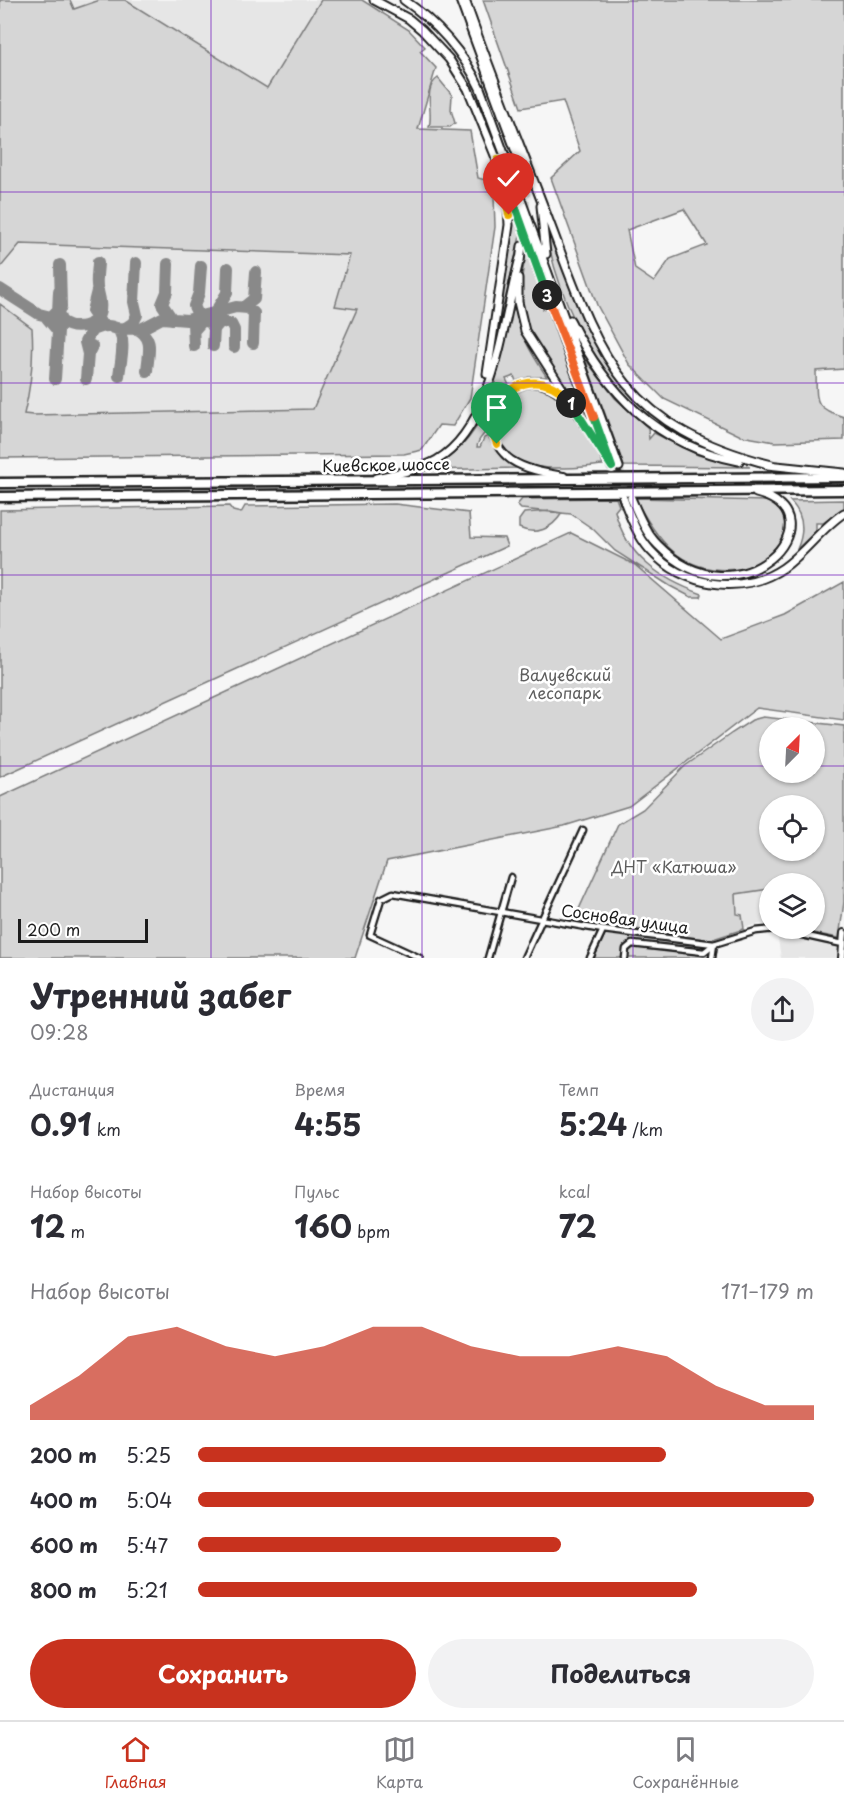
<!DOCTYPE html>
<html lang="ru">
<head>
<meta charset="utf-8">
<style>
	body { margin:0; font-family:"Playpen Sans",sans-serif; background:#f2f2f3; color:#2b2b33; height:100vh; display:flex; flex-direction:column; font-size:22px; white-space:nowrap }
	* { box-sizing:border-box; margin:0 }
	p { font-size:20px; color:#7c7c81 }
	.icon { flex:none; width:33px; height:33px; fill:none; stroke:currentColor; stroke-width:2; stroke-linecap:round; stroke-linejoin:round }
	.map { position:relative; height:958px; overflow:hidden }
	.details { display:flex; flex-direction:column; background:#fff; flex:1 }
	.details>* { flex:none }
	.needle { width:39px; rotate:24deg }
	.controls { position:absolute; left:759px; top:717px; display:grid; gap:12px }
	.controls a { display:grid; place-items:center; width:66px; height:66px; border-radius:50%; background:#fff; box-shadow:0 2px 4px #0004; font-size:30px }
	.scale { position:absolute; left:18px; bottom:15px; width:130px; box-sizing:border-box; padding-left:6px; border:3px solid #1c1c1c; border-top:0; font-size:16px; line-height:21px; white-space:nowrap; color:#1c1c1c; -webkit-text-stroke:4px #fff; paint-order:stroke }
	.pin { position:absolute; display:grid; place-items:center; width:51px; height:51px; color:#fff; margin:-62px -26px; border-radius:50% 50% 50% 0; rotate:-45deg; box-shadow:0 0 6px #0007 }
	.pin .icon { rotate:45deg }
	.km { position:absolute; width:30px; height:30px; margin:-15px; border-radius:50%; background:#222; color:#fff; font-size:16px; line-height:30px; text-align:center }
	.round { display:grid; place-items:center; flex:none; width:63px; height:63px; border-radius:32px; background:#f2f2f3 }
	.head { display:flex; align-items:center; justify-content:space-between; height:102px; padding:0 30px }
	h1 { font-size:33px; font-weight:700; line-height:45px }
	.metrics { display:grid; grid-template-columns:repeat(3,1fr); gap:9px; height:102px; padding:6px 30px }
	.metrics div { display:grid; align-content:center }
	.metrics b { font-size:30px; font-weight:700 }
	.metrics small { font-size:16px; font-weight:400 }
	.metrics p { font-size:16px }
	.chart { height:168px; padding:12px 30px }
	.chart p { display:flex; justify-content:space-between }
	.chart svg { width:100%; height:108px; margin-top:6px; fill:#c8321e; opacity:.7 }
	.cta { display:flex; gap:12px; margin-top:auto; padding:12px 30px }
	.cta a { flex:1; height:69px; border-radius:36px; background:#c8321e; color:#fff; font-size:24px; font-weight:700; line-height:69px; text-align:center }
	.cta a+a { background:#f2f2f3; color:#2b2b33 }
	ul { padding:0 30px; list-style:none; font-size:20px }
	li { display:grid; grid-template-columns:96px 72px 1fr; align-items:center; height:45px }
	li i { height:15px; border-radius:8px; background:#c8321e }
	.menu { display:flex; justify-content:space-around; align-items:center; height:84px; border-top:2px solid #e1e1e2; background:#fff; font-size:16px; color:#7c7c81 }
	.menu a { display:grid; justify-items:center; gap:3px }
	.menu .active { color:#c8321e }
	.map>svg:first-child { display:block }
	.built { fill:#e6e6e6 }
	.green { fill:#d6d6d6; stroke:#797979; stroke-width:1.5; fill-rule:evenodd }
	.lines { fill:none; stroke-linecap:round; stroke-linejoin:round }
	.taxiway { stroke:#898989; stroke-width:12 }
	.secondary-tunnel { stroke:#d5d5d5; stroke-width:7; stroke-dasharray:7 3.5; stroke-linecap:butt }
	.minor-casing { stroke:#1c1c1c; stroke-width:9 }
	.tertiary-casing { stroke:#1c1c1c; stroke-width:10 }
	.secondary-casing { stroke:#1c1c1c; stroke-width:11 }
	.trunk-casing { stroke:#1c1c1c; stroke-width:13 }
	.minor { stroke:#fff; stroke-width:4.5 }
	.tertiary { stroke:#fff; stroke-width:6 }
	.secondary { stroke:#fff; stroke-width:7 }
	.trunk { stroke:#fff; stroke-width:8 }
	.split-1-casing { stroke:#fff; stroke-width:12 }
	.split-2-casing { stroke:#fff; stroke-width:12 }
	.split-3-casing { stroke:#fff; stroke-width:12 }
	.split-4-casing { stroke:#fff; stroke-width:12 }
	.split-5-casing { stroke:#fff; stroke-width:12 }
	.split-1 { stroke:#f5b400; stroke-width:8 }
	.split-2 { stroke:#22a559; stroke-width:8 }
	.split-3 { stroke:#f0652b; stroke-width:8 }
	.split-4 { stroke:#22a559; stroke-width:8 }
	.split-5 { stroke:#f5b400; stroke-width:8 }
	.grid { fill:none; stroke:#7b2cbf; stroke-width:1.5; stroke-opacity:0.55 }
	.labels { text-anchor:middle; stroke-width:5; stroke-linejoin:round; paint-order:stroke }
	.street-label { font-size:16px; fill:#1c1c1c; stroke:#fff }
	.park-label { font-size:16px; fill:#5d5d5d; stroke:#fff }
</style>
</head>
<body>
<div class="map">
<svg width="844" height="958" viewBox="0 0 844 958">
	<rect width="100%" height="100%" fill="#f6f6f6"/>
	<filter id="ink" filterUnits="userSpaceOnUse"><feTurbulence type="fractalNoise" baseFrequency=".0167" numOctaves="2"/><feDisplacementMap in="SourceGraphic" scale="12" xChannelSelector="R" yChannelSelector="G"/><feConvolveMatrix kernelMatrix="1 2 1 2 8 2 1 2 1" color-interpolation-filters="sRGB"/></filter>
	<g filter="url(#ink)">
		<!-- built -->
		<path class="built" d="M 0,0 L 341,0 L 408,41 L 436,68 L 418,129 L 470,131 L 472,135 L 374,269 L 314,409 L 34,415 L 0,410 Z
			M 769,889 L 769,923 L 744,927 L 742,915 L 738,914 L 736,894 Z
			M 777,933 L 805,937 L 835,946 L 839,950 L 838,958 L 781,958 Z"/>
		<!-- green -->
		<path class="green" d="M 0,0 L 70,0 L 74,9 L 100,0 L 125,0 L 267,88 L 321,0 L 362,0 L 409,30 L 425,47 L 420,51 L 436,68 L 418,129 L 470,131 L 478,178 L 489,181 L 494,196 L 495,227 L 470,398 L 453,426 L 439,425 L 422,450 L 404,454 L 0,458 L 0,304 L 32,328 C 34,357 31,386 24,414 L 33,415 L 313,409 L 357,309 L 335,306 L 350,255 L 20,244 L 0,268 Z
			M 483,0 L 844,0 L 844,369 L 816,371 C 817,401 812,408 844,417 L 844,440 L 775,442 L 741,436 L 664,399 L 629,364 L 597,305 L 551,178 L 580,151 L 563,101 L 521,108 ZM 684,209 L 707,245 L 670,259 L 654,282 L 635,269 L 627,230 Z
			M 438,78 L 452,95 L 451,110 L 455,123 L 450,127 L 429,127 C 434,111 422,89 438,78 Z
			M 512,210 L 521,232 L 495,343 L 511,226 Z
			M 544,215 C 583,323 601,398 714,450 C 617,434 553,303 544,215 Z
			M 527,247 L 547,303 L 542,306 L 543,309 L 549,307 L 596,434 C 571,398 526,346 521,302 C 519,284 524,265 527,247 Z
			M 514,298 C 516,329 530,352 547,377 L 529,377 L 516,381 L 514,376 L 506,379 L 509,385 C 496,399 493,408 488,427 C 486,435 478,437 477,447 L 480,447 L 484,438 L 488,436 L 502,458 L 517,468 L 424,470 C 487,446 491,390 505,333 C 507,322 509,306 514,298 Z
			M 585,359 L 615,398 L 648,428 L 649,439 L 654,433 L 698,455 L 750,467 L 624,466 Z
			M 533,386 C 562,389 595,439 603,465 C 570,468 511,478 497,437 C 493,424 497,412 503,401 L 510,403 L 510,395 Z
			M 616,498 L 619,506 L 615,511 C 626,556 660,579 702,594 L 701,597 L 691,597 L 670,586 L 615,551 L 593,529 L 571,514 L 521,509 L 517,505 L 522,499 Z
			M 635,498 L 768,501 C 783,509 800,518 791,538 L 782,539 L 786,546 C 780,558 760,566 747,568 C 687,578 660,547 635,498 Z
			M 844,500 L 844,508 L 823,523 L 816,523 L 816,531 L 797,549 C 805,531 804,515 790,501 Z
			M 395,504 L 469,513 L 471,537 L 504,538 L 507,546 L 0,777 L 0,510 L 229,506 L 233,511 L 241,513 L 245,506 Z
			M 550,511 L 562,513 C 552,529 536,536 519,528 L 519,520 L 524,513 Z
			M 571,533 L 635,565 L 721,639 L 785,615 L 844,582 L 844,720 L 757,708 L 629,806 L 564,826 L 387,861 L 355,958 L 0,958 L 0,797 Z
			M 763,717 L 844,726 L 844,902 L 839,938 L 791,929 L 814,928 L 814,884 L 770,884 L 769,889 L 736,894 L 737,914 L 742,915 L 744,929 L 710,940 L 574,920 L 618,824 L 643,809 L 685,766 L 732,733 L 752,720 ZM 770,728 L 814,728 L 814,772 L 770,772 ZM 770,806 L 814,806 L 814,850 L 770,850 Z
			M 606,932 L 715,947 L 715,958 L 594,958 Z"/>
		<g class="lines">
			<!-- taxiway -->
			<path class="taxiway" d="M 168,264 L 167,292 L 162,304 L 172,319
				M 201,266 L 199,293 L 194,306 L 198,315 L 204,320
				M 0,289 L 39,314 L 51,317 L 61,307 L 60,265
				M 59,291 L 58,312 L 61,321 C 68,326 76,328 84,326 C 103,322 102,305 98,291 C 95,283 98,270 98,262
				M 97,291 L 92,311 L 100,322
				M 244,307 L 254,299 L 256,272
				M 216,311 L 227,293 L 228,268
				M 47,318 L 58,331 L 55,379
				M 193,323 L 194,346
				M 113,328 L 141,329 L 162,318 L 187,320 L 236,307 L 248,308 L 254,313 L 253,343
				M 124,329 L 133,323 L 137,315 L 134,302 L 136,263
				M 137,329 C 155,338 148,354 147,371
				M 195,329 L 203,320 L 211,323 L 214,329 L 213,346
				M 214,329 L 221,321 L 231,324 L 234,330 L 234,347
				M 88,354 L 85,342 L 92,330 C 134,313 121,356 119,376
				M 86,379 L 88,354 L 92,346"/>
			<!-- secondary-tunnel -->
			<path class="secondary-tunnel" d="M 526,179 L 527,215
				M 612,467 L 622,496
				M 619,467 L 630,495"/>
			<!-- minor casing -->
			<g class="minor-casing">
				<path id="minor" d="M 420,958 L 370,935 L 381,899 L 393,893 L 603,930 L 714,944 L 756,931 L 775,929 L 843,944
					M 488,958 L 511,877
					M 524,958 L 583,830
					M 590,958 L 603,930
					M 625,958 L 626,949 L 632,944 L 704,952 L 714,944
					M 712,958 L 714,944"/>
			</g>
			<!-- tertiary casing -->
			<g class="tertiary-casing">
				<path id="tertiary" d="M 564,476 C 546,473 526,470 511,460 C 465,426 512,352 566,398
					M 842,958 L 844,933"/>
			</g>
			<!-- secondary casing -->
			<g class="secondary-casing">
				<path id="secondary" d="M 374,0 L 409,19 L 422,30 L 449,59 L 468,89 L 518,212 L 571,361 L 612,467
					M 404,0 C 436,22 464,53 480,88 L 619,467
					M 460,0 L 526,179
					M 465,0 C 490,72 519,142 546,213 C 598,350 615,425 772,465
					M 541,206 L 546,254
					M 520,261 L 522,246
					M 518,278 L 518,302 L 525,331 L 605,455
					M 570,320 C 607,393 655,445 739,461
					M 487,374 L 509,225 L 508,204 L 501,178
					M 767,465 L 844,473
					M 376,478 C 397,473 419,470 437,460 C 495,426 503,319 520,258
					M 623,498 C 630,516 637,535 650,550 C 683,587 742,596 783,568 C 806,552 821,528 844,513
					M 631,498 C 638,514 645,532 658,545 C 739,629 844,515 756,493"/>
			</g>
			<!-- trunk casing -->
			<g class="trunk-casing">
				<path id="trunk" d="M 0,483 L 844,477
					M 0,497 L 844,490"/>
			</g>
			<!-- minor -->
			<use href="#minor" class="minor"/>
			<!-- tertiary -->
			<use href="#tertiary" class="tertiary"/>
			<!-- secondary -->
			<use href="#secondary" class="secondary"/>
			<!-- trunk -->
			<use href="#trunk" class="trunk"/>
		</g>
	</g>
	<g class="lines" filter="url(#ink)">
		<!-- split-1 casing -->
		<g class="split-1-casing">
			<path id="split-1" d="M 497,444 C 476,394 539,358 571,403"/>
		</g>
		<!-- split-2 casing -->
		<g class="split-2-casing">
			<path id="split-2" d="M 571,403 L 612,467 L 594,417"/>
		</g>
		<!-- split-3 casing -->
		<g class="split-3-casing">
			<path id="split-3" d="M 547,295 L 594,417"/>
		</g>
		<!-- split-4 casing -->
		<g class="split-4-casing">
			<path id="split-4" d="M 503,172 L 547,295"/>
		</g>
		<!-- split-5 casing -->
		<g class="split-5-casing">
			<path id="split-5" d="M 503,172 L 498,160 L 509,215"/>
		</g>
		<!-- split-1 -->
		<use href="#split-1" class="split-1"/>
		<!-- split-2 -->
		<use href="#split-2" class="split-2"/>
		<!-- split-3 -->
		<use href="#split-3" class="split-3"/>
		<!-- split-4 -->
		<use href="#split-4" class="split-4"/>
		<!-- split-5 -->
		<use href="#split-5" class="split-5"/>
	</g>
	<!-- grid -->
	<path class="grid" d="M 211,0 L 211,958M 422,0 L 422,958M 633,0 L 633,958M 0,192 L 844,192M 0,383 L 844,383M 0,575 L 844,575M 0,766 L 770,766M 814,766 L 844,766"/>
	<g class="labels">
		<!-- street labels -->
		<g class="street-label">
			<text transform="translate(386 465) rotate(-1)" y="6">Киевское шоссе</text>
			<text transform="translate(625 919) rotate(8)" y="6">Сосновая улица</text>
		</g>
		<!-- park labels -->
		<g class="park-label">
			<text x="565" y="681">Валуевский<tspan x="565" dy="18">лесопарк</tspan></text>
			<text x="674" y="873">ДНТ «Катюша»</text>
		</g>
	</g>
</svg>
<div class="controls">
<a><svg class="needle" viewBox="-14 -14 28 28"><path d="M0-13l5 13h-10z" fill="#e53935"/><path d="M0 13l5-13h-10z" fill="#7c7c81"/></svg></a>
<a><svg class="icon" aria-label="locate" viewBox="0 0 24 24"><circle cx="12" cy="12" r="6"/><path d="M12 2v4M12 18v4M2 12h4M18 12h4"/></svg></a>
<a><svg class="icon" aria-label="layers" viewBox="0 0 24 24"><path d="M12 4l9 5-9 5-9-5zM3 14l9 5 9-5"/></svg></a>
</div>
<div class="scale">200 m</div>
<div class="pin" style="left:497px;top:444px;background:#1e9e55"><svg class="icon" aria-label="arrive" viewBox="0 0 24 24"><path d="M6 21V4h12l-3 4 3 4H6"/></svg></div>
<div class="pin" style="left:509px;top:215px;background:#d93025"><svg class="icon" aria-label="check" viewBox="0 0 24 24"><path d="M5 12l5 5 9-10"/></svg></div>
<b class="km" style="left:571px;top:403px">1</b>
<b class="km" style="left:547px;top:295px">3</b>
</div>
<section class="details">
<div class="head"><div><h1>Утренний забег</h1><p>09:28</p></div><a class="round"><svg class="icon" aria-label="share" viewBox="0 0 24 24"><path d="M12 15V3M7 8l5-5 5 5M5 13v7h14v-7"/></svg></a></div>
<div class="metrics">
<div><p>Дистанция</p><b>0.91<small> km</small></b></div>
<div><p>Время</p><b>4:55</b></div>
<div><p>Темп</p><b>5:24<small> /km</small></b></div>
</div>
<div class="metrics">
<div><p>Набор высоты</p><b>12<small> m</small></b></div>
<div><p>Пульс</p><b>160<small> bpm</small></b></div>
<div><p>kcal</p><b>72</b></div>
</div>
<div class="chart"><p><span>Набор высоты</span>171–179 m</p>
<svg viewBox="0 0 160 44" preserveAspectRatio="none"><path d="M0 44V38L10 26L20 10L30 6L40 14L50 18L60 14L70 6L80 6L90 14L100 18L110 18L120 14L130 18L140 30L150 38L160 38V44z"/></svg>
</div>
<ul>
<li><b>200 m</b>5:25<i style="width:76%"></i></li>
<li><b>400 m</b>5:04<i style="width:100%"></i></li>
<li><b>600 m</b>5:47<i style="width:59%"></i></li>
<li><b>800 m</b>5:21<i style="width:81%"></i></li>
</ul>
<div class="cta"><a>Сохранить</a><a>Поделиться</a></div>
</section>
<nav class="menu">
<a class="active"><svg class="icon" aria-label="home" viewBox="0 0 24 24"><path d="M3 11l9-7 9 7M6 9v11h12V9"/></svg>Главная</a>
<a><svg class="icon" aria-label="map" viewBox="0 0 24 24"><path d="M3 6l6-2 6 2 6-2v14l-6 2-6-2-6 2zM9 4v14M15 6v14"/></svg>Карта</a>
<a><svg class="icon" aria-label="saved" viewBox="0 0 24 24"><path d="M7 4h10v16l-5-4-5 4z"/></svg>Сохранённые</a>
</nav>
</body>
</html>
